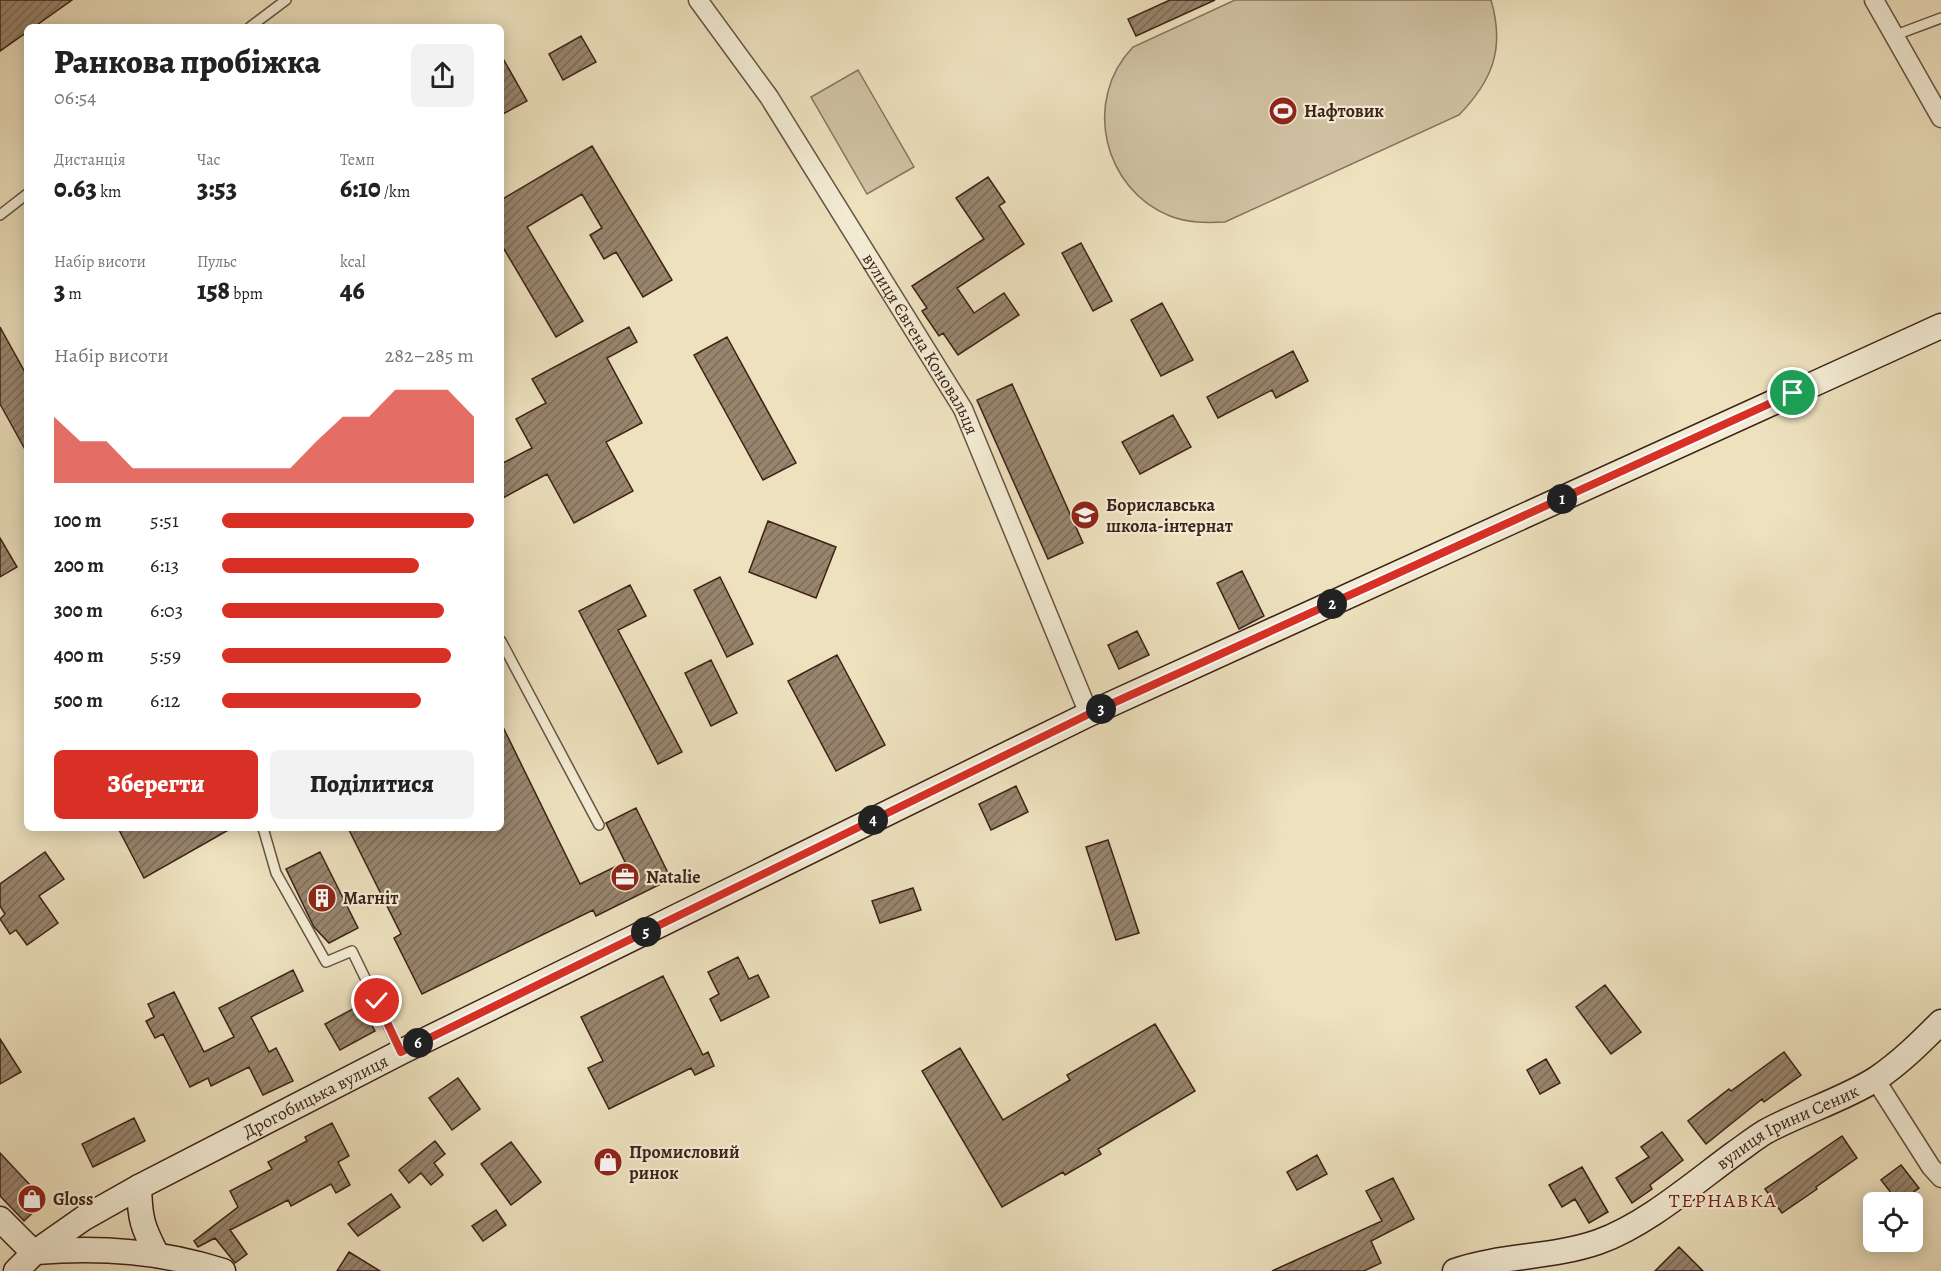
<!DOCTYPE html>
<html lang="uk">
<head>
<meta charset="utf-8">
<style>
	body { margin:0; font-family:Alegreya,serif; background:#f2f2f2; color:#222; height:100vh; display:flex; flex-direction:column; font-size:22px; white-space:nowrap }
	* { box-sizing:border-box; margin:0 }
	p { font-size:20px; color:#767676 }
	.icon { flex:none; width:33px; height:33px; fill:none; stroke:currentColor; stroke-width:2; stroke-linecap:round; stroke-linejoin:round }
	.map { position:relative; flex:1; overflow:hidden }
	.details { position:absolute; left:24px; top:24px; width:480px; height:807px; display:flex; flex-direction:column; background:#fff; border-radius:9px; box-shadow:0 3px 15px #0003 }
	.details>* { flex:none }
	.fabs { position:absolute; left:1863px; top:1192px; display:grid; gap:12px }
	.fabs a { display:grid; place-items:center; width:60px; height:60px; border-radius:9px; background:#fff; box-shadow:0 3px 15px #0003; font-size:30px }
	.pin { position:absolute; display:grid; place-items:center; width:51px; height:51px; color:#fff; margin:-26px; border:3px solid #fff; border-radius:50%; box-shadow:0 2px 6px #0007 }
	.km { position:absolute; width:30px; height:30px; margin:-15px; border-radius:50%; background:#222; color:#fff; font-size:16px; line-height:30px; text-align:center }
	.round { display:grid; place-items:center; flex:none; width:63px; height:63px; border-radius:9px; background:#f2f2f2 }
	.head { display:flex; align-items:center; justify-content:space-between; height:102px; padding:0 30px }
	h1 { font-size:33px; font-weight:800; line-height:45px }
	.stats { display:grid; grid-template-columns:repeat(3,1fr); gap:9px; height:102px; padding:6px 30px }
	.stats div { display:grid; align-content:center }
	.stats b { font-size:26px; font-weight:800 }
	.stats small { font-size:16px; font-weight:400 }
	.stats p { font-size:16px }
	.chart { height:168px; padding:12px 30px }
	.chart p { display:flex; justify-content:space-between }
	.chart svg { width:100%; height:108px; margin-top:6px; fill:#d93025; opacity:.7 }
	.button { display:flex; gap:12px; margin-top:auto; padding:12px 30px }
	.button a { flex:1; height:69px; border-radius:9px; background:#d93025; color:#fff; font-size:24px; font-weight:800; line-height:69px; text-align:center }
	.button a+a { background:#f2f2f2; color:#222 }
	ul { padding:0 30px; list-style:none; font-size:20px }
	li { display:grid; grid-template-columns:96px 72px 1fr; align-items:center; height:45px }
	li i { height:15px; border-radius:8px; background:#d93025 }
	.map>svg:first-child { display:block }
	.pitch { fill:#cfc1a2; stroke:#86725d; stroke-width:1.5 }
	.building { fill:url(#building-hatch); stroke:#3c2218; stroke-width:1.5 }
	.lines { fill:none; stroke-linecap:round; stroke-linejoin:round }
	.lane-casing { stroke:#685242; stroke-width:12 }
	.street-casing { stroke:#685242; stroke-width:21 }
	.secondary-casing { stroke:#3c2218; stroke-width:27 }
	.lane { stroke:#f3ecd5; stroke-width:9 }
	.street { stroke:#f3ecd5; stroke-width:18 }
	.secondary { stroke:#f3ecd5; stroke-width:24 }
	.route-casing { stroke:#fff; stroke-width:12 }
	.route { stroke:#d93025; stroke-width:8 }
	.labels { text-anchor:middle; stroke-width:4.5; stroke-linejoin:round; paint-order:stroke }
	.poi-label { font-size:18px; font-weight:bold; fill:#3c2218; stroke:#f3ecd5; text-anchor:start }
	.street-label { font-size:18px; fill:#3c2218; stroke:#f3ecd5 }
	.neighbourhood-label { font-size:20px; letter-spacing:1.5px; fill:#7a1f14; stroke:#f3ecd5 }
</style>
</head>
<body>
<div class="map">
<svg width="1941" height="1271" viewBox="0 0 1941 1271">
	<defs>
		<pattern id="building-hatch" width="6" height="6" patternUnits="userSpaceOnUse" patternTransform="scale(1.5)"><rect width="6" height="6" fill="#98856e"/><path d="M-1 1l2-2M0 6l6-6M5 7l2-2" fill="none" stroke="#7d6c59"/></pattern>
	</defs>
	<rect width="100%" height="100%" fill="#ede1be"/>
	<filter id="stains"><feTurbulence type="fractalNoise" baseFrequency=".00333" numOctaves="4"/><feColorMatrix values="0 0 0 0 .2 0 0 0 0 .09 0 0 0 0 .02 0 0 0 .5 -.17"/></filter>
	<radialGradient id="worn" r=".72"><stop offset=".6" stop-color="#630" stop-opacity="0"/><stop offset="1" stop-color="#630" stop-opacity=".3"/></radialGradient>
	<!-- pitch -->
	<path class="pitch" d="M 1235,0 L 1491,0 C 1505,48 1493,80 1459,115 L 1225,222 C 1206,223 1188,223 1170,216 C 1103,189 1082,100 1133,47 Z
		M 858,70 L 914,167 L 867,194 L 811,97 Z"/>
	<!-- building -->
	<path class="building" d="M 0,0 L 72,0 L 34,27 L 27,27 L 27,32 L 0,51 Z
		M 1170,0 L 1215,0 L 1136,36 L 1128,19 Z
		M 581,36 L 596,62 L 563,80 L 549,54 Z
		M 501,55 L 527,101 L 501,115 Z
		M 592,146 L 672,280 L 643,297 L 616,252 L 604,259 L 590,235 L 602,228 L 582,194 L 527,227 L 583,321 L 556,337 L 501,244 L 501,200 Z
		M 988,177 L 1005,202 L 999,206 L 1024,244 L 957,288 L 974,313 L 1004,293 L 1019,315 L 958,355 L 943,333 L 939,336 L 922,311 L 927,308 L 912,286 L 984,239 L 956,198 Z
		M 1081,243 L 1112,301 L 1093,311 L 1062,253 Z
		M 1162,303 L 1193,360 L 1161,376 L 1131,320 Z
		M 0,327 L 27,376 L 27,453 L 0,404 Z
		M 629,327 L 637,342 L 607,358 L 642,423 L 606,442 L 633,491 L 574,523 L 547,474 L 501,499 L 501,464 L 532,448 L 516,419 L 546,403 L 532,379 Z
		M 727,337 L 796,463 L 763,480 L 694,355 Z
		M 1293,351 L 1308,381 L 1276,398 L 1272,390 L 1218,418 L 1207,397 Z
		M 1012,384 L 1083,543 L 1048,559 L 977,400 Z
		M 1173,415 L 1191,447 L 1140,474 L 1122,442 Z
		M 768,521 L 836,547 L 816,598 L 749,572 Z
		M 0,538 L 17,567 L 0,577 Z
		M 1242,571 L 1264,616 L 1239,629 L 1217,583 Z
		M 720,577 L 753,644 L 727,657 L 694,590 Z
		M 630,585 L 646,616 L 618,630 L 682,752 L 658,764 L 579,611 Z
		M 1137,631 L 1149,655 L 1119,669 L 1108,645 Z
		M 837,655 L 885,745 L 836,771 L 788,681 Z
		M 711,660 L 737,713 L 711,726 L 685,673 Z
		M 501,723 L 580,884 L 625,862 L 606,823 L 636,808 L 671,879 L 596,916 L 593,910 L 422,994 L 394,938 L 401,934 L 348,828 L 501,828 Z
		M 1016,786 L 1028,812 L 991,830 L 979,804 Z
		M 118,828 L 232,828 L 144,878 Z
		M 1108,840 L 1139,933 L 1116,940 L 1086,847 Z
		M 45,852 L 64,879 L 39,896 L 58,923 L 27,945 L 16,930 L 10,934 L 0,919 L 5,914 L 0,906 L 0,884 Z
		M 320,852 L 358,928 L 329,943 L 314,927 L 286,869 Z
		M 913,888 L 921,910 L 880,923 L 872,901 Z
		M 738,957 L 749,979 L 758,975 L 769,997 L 721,1021 L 710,999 L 719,994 L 708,972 Z
		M 293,970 L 303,991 L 251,1017 L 269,1052 L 276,1048 L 293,1081 L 263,1095 L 249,1067 L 211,1086 L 208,1078 L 190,1087 L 163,1034 L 155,1038 L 146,1021 L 154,1017 L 148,1004 L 174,992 L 204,1052 L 234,1037 L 219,1008 Z
		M 663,976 L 703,1055 L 708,1052 L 714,1066 L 695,1075 L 691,1068 L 609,1109 L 588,1068 L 603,1061 L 581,1017 Z
		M 1605,985 L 1641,1032 L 1611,1054 L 1576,1007 Z
		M 360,1005 L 375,1031 L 340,1050 L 325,1024 Z
		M 1155,1024 L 1195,1091 L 1098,1149 L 1101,1154 L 1065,1175 L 1063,1172 L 1002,1207 L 922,1071 L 960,1048 L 1003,1120 L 1070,1080 L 1067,1075 Z
		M 0,1039 L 21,1072 L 0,1084 Z
		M 1784,1052 L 1801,1075 L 1764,1102 L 1762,1099 L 1706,1144 L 1688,1121 L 1729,1089 L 1731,1091 Z
		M 1546,1059 L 1560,1083 L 1540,1094 L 1527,1070 Z
		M 458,1078 L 480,1109 L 452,1130 L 429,1098 Z
		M 134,1118 L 145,1141 L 93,1167 L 82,1144 Z
		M 332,1123 L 349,1156 L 338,1162 L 350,1185 L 336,1193 L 331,1184 L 291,1206 L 288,1200 L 230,1230 L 247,1254 L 235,1263 L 215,1238 L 198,1247 L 194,1241 L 238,1207 L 230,1191 L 272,1169 L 268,1162 L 307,1141 L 305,1137 Z
		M 1662,1132 L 1683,1160 L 1650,1185 L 1652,1189 L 1632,1203 L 1616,1178 L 1649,1157 L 1641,1147 Z
		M 1842,1136 L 1857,1158 L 1816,1187 L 1817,1189 L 1782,1213 L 1765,1189 Z
		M 435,1141 L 445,1154 L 434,1163 L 443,1175 L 431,1185 L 421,1173 L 409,1183 L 399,1170 Z
		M 511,1142 L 541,1182 L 511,1205 L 481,1164 Z
		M 0,1153 L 45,1201 L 24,1221 L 0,1196 Z
		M 1317,1155 L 1327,1174 L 1297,1190 L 1287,1172 Z
		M 1901,1165 L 1919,1188 L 1899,1203 L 1881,1180 Z
		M 1582,1167 L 1608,1212 L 1589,1223 L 1575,1199 L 1562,1207 L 1549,1185 Z
		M 1393,1178 L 1414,1219 L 1371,1241 L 1381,1263 L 1364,1271 L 1272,1271 L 1382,1221 L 1366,1191 Z
		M 391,1194 L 400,1207 L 358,1236 L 348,1224 Z
		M 496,1210 L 506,1225 L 483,1241 L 472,1226 Z
		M 1679,1247 L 1703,1271 L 1655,1271 Z
		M 349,1252 L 380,1271 L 337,1271 Z"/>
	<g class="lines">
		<!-- lane casing -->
		<g class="lane-casing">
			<path id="lane" d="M 250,27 L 286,0
				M 1893,36 L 1941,18
				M 0,215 L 27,194
				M 501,641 L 599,825
				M 263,828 L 276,873 L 326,962 L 352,951 L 401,1052"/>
		</g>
		<!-- street casing -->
		<g class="street-casing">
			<g id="street">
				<path id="s1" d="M 698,0 L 769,97 L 963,409 L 1089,714"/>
				<path d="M 1874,0 L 1941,118"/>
				<path d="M 1875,1079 L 1931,1167 L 1941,1178"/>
			</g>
		</g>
		<!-- secondary casing -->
		<g class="secondary-casing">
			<g id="secondary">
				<path d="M 139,1187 C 140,1219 142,1226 157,1255"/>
				<path d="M 0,1219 L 34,1253"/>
				<path d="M 36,1252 C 101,1247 161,1251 223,1271"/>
				<path id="s2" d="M 16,1271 L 34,1253 L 84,1218 L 139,1187 L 401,1052 L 1089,714 L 1941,326"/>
				<path id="s3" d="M 1455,1271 C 1501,1255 1552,1258 1598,1242 C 1646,1225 1694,1183 1735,1153 C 1745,1146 1755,1138 1765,1132 C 1799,1113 1843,1100 1876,1079 C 1900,1063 1921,1042 1941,1022"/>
			</g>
		</g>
		<!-- lane -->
		<use href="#lane" class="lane"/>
		<!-- street -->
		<use href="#street" class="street"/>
		<!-- secondary -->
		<use href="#secondary" class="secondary"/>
	</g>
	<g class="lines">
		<!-- route casing -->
		<g class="route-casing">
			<path id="route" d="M 377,1001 L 401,1052 L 1089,714 L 1793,393"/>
		</g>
		<!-- route -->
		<use href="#route" class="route"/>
	</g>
	<!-- icons -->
	<defs>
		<g id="stadium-disc" transform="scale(1.5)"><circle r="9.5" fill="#8f2418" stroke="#f3ecd5"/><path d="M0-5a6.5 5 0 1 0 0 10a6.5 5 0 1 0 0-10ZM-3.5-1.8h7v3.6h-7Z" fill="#fff"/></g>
		<g id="school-disc" transform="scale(1.5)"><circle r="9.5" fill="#8f2418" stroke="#f3ecd5"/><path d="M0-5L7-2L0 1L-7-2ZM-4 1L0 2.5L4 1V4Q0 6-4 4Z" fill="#fff"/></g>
		<g id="office-disc" transform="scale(1.5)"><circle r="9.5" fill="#8f2418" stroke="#f3ecd5"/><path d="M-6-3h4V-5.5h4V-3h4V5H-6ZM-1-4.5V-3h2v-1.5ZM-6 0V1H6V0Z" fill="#fff"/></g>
		<g id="building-disc" transform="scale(1.5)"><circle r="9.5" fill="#8f2418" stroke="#f3ecd5"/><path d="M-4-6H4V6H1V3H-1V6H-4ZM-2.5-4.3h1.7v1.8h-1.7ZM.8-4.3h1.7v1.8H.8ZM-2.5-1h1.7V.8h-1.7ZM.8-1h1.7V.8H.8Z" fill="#fff"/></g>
		<g id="shop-disc" transform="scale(1.5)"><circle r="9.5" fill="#8f2418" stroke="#f3ecd5"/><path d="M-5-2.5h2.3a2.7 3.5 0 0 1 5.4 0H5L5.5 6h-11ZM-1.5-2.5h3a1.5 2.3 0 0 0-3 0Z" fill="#fff"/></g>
	</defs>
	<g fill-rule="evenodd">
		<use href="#stadium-disc" x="1283" y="111"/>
		<use href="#school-disc" x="1085" y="515"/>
		<use href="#office-disc" x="625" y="877"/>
		<use href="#building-disc" x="322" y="898"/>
		<use href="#shop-disc" x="608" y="1162"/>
		<use href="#shop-disc" x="32" y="1199"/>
	</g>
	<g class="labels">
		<!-- poi labels -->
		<g class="poi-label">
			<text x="1304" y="117">Нафтовик</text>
			<text x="1106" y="511">Бориславська<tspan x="1106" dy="21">школа-інтернат</tspan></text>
			<text x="646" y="883">Natalie</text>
			<text x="343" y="904">Магніт</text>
			<text x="629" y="1158">Промисловий<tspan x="629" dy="21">ринок</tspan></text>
			<text x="53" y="1205">Gloss</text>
		</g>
		<!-- street labels -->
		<g class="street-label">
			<text dy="6" stroke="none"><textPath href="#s1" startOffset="410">вулиця Євгена Коновальця</textPath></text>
			<text dy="6" stroke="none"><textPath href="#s2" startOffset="348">Дрогобицька вулиця</textPath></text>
			<text dy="6" stroke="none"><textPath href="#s3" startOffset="369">вулиця Ірини Сеник</textPath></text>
		</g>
		<!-- neighbourhood labels -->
		<g class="neighbourhood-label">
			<text x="1723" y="1207">ТЕРНАВКА</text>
		</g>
	</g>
	<rect width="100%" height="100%" filter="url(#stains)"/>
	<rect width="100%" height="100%" fill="url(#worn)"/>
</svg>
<div class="fabs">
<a><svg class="icon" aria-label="locate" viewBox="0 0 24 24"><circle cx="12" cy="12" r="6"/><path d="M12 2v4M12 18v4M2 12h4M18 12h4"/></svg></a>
</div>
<div class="pin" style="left:1793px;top:393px;background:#1e9e55"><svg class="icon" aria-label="arrive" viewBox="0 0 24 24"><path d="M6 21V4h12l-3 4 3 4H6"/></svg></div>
<div class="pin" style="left:377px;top:1001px;background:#d93025"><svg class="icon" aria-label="check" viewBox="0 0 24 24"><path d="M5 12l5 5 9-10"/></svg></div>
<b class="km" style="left:1562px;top:499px">1</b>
<b class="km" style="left:1332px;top:604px">2</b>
<b class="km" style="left:1101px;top:709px">3</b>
<b class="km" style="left:873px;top:820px">4</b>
<b class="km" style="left:646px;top:932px">5</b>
<b class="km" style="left:418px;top:1043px">6</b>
<section class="details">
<div class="head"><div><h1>Ранкова пробіжка</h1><p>06:54</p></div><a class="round"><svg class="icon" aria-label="share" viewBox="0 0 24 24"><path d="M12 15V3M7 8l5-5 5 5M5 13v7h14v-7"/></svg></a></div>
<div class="stats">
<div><p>Дистанція</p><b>0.63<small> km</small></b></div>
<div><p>Час</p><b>3:53</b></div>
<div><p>Темп</p><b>6:10<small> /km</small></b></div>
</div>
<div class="stats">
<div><p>Набір висоти</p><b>3<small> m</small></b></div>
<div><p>Пульс</p><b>158<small> bpm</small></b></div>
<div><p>kcal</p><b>46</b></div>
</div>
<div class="chart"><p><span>Набір висоти</span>282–285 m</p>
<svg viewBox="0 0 160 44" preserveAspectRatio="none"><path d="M0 44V17L10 27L20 27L30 38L40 38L50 38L60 38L70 38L80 38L90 38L100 27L110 17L120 17L130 6L140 6L150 6L160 17V44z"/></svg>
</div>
<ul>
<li><b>100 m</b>5:51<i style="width:100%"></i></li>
<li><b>200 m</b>6:13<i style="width:78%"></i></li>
<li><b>300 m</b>6:03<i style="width:88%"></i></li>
<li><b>400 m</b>5:59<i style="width:91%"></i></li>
<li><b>500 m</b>6:12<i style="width:79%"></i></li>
</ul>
<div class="button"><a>Зберегти</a><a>Поділитися</a></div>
</section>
</div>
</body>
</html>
